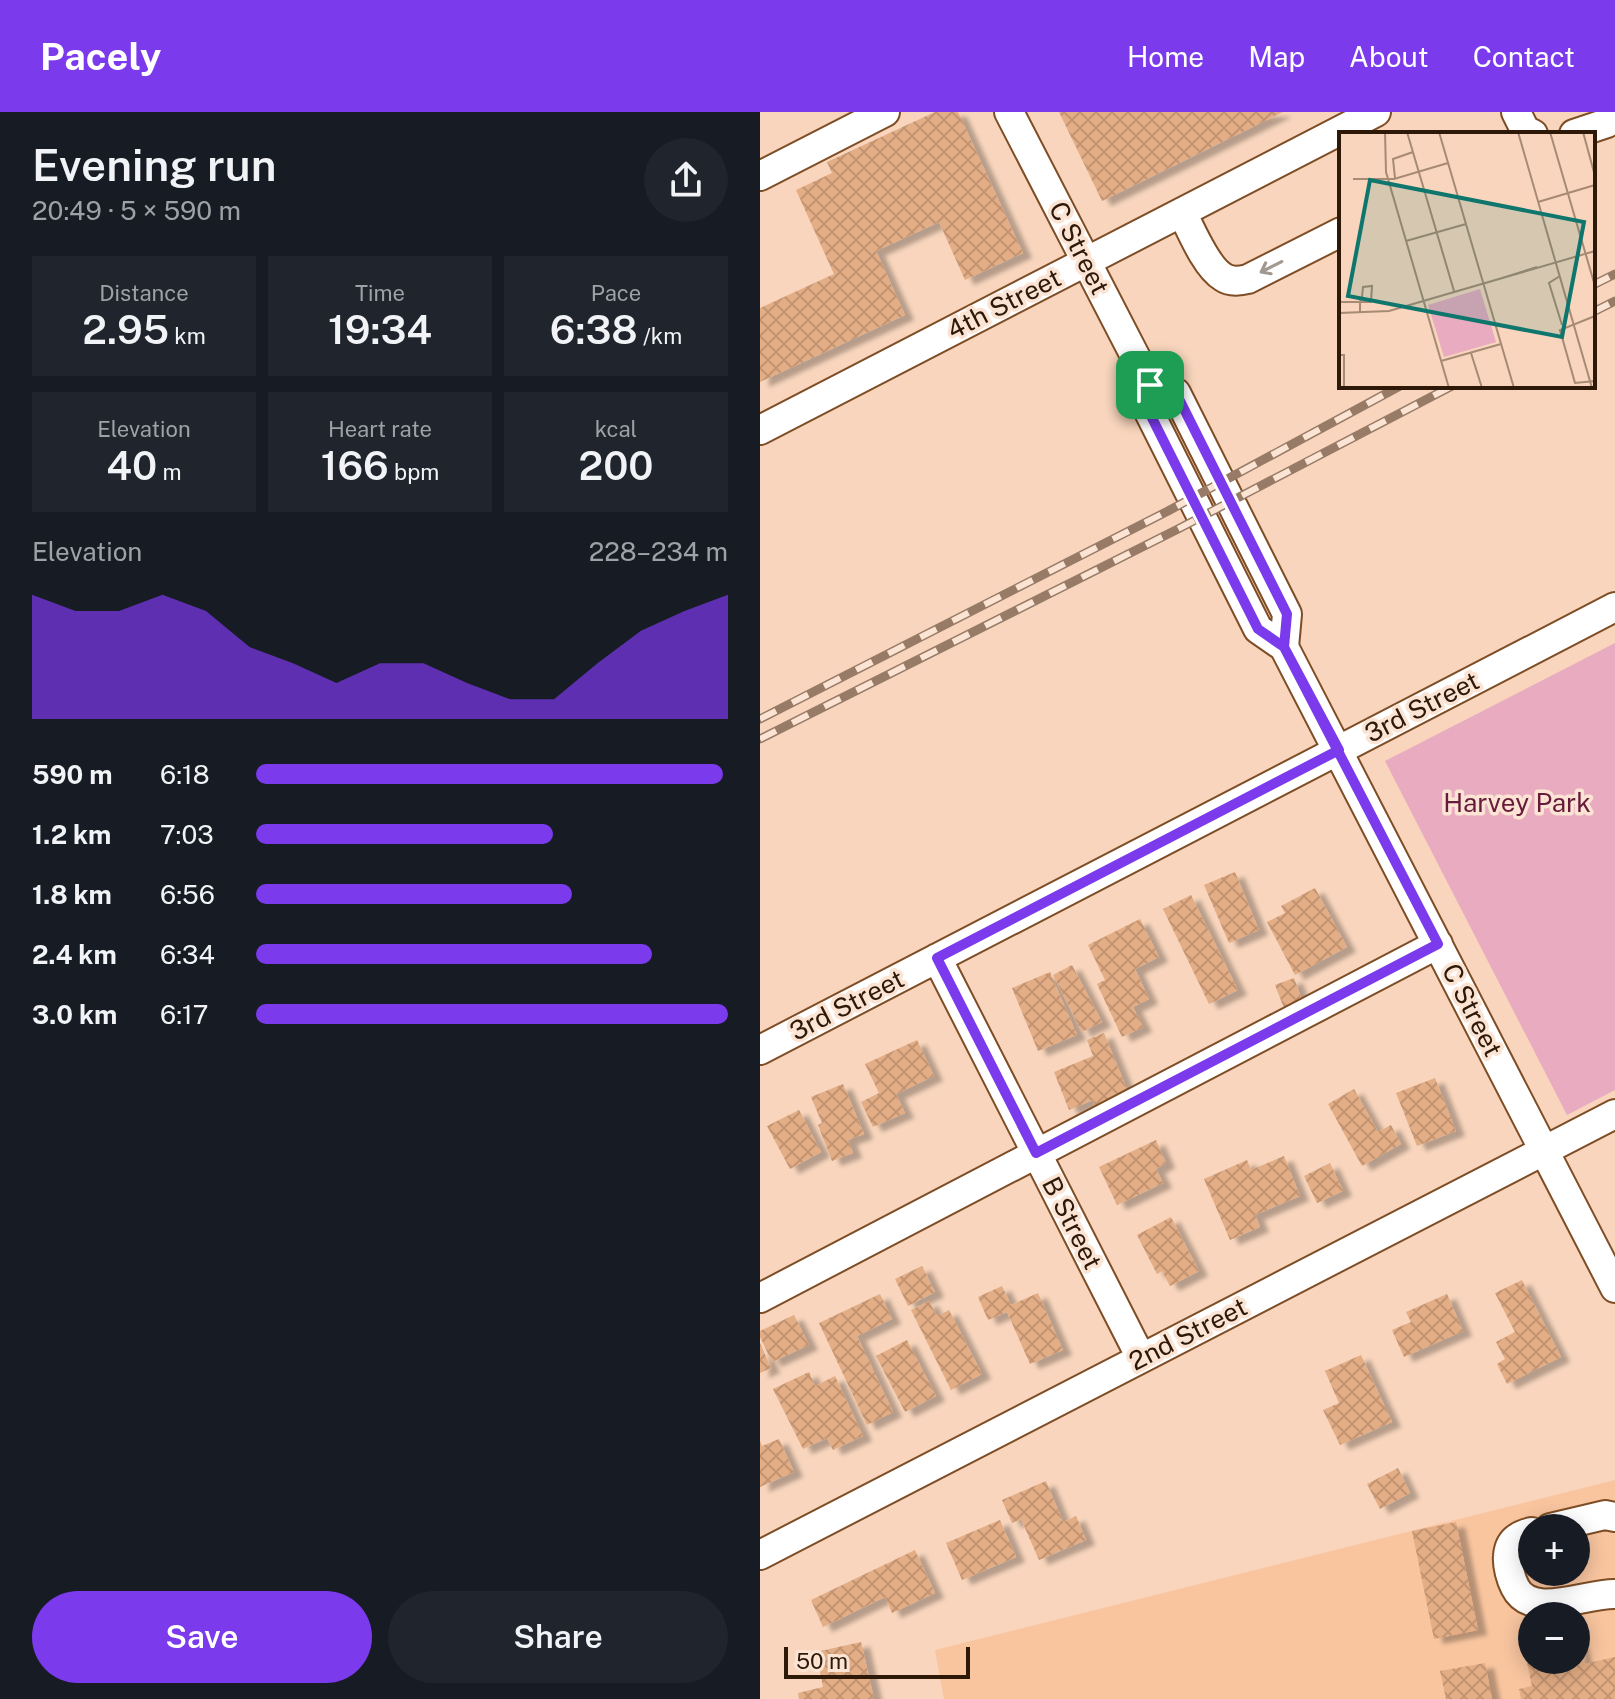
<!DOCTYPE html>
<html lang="en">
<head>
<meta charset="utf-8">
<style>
	body { margin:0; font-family:"Public Sans",sans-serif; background:#20242c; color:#f1f3f6; height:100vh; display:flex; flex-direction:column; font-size:30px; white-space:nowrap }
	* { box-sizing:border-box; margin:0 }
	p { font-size:26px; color:#9ea1a6 }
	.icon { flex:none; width:44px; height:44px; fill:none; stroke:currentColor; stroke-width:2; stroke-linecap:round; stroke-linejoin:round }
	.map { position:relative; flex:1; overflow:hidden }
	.drawer { display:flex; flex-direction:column; background:#171b24; width:760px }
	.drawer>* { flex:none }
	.fabs { position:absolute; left:758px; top:1402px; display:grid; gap:16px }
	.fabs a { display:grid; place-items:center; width:72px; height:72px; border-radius:50%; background:#171b24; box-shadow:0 4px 20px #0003; font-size:40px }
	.scale { position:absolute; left:24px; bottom:20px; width:186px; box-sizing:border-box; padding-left:8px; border:4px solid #2e1908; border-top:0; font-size:22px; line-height:28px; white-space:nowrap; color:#2e1908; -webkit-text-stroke:6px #fce4d4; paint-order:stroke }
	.pin { position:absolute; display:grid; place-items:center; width:68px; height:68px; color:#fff; margin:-34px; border-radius:16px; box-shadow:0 4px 12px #0006 }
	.round { display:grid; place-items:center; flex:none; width:84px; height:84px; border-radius:42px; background:#20242c }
	.summary { display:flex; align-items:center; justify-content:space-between; height:136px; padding:0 32px }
	h1 { font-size:44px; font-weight:600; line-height:60px }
	.stats { display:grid; grid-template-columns:repeat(3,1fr); gap:12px; height:136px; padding:8px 32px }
	.stats div { display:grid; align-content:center; border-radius:0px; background:#20242c; text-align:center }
	.stats b { font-size:40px; font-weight:600 }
	.stats small { font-size:22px; font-weight:400 }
	.stats p { font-size:22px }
	.chart { height:224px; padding:16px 32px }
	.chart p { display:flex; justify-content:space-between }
	.chart svg { width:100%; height:144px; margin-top:8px; fill:#7c3aed; opacity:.7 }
	.action { display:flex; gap:16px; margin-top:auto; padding:16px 32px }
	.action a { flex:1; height:92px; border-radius:48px; background:#7c3aed; color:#fff; font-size:32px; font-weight:600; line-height:92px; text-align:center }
	.action a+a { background:#20242c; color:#f1f3f6 }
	ul { padding:0 32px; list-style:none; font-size:26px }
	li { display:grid; grid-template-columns:128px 96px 1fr; align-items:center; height:60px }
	li i { height:20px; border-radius:10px; background:#7c3aed }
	header { display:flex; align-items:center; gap:48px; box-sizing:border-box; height:112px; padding:0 40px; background:#7c3aed; color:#fff }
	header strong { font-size:38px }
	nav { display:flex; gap:44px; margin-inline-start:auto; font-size:28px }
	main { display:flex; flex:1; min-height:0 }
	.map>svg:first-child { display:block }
	.built { fill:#f8c59f; fill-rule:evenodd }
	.park { fill:#e8abbf }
	.building { fill:url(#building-cross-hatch); filter:url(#shadow) }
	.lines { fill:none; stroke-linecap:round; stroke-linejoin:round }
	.minor-casing { stroke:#7e4d25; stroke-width:32 }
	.minor { stroke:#fff; stroke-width:28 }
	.rail-casing { stroke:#987b66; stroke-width:9 }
	.rail { stroke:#fce4d4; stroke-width:6; stroke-dasharray:18; stroke-linecap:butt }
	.oneway { stroke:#a19890 }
	.route-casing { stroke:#fff; stroke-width:16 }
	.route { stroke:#7c3aed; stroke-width:10 }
	.labels { text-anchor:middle; stroke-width:7; stroke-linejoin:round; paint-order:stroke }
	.street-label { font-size:26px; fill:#2e1908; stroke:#fce4d4 }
	.park-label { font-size:26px; fill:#661a3c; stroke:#fce4d4 }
	.inset-road { fill:none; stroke:#a78a74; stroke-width:2 }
	.view { fill:#0f766e; fill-opacity:0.15; stroke:#0f766e; stroke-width:4 }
	.inset-edge { fill:none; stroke:#2e1908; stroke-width:4 }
</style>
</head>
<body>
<header>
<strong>Pacely</strong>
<nav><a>Home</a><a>Map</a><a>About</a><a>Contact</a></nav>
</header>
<main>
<section class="drawer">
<div class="summary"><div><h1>Evening run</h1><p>20:49 · 5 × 590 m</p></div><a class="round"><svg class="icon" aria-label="share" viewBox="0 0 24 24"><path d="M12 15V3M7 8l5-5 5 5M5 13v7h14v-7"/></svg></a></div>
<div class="stats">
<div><p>Distance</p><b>2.95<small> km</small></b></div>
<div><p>Time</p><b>19:34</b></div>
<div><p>Pace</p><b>6:38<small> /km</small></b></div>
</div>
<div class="stats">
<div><p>Elevation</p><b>40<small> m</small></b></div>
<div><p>Heart rate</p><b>166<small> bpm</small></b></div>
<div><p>kcal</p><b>200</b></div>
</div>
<div class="chart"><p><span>Elevation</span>228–234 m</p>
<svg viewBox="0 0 160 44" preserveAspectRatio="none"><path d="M0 44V6L10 11L20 11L30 6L40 11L50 22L60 27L70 33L80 27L90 27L100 33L110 38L120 38L130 27L140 17L150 11L160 6V44z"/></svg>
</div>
<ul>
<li><b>590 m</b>6:18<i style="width:99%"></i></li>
<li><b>1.2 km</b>7:03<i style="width:63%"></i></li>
<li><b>1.8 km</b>6:56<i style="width:67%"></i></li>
<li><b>2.4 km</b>6:34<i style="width:84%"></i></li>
<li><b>3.0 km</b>6:17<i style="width:100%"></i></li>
</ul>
<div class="action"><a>Save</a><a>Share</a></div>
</section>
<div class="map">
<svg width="855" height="1587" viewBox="0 0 855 1587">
	<defs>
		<pattern id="building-cross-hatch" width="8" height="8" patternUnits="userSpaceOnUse" patternTransform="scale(2)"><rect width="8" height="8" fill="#e3ad85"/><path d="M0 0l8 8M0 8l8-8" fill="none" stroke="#c39471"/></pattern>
		<filter id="shadow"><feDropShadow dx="9" dy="5" stdDeviation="2" flood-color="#0004"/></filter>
	</defs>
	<rect width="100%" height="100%" fill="#f8d5bc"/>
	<!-- built -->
	<path class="built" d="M 855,1368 L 855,1587 L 184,1587 L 175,1538 ZM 772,1416 L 816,1416 L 816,1460 L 772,1460 ZM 772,1504 L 816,1504 L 816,1548 L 772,1548 Z"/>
	<!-- park -->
	<path class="park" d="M 855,531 L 855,978 L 807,1003 L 625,649 Z"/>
	<!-- building -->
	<path class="building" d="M 175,0 L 198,0 L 263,141 L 205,168 L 179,110 L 116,139 L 145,203 L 0,270 L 0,196 L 74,162 L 36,78 L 72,61 L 67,50 Z
		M 299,0 L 523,0 L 342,89 Z
		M 475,760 L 499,818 L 469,831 L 444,773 Z
		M 555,776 L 587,835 L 535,863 L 507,810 L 525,801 L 521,794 Z
		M 431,783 L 478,878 L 449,892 L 403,797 Z
		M 380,807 L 399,845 L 375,857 L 389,887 L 373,895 L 383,915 L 362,925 L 337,872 L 345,868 L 328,833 Z
		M 312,853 L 342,910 L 322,920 L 293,863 Z
		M 290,860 L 317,923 L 278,939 L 252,876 Z
		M 534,866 L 545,897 L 527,904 L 515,873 Z
		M 344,921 L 370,985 L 336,996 L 333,988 L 309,998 L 294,960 L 333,944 L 327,928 Z
		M 157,928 L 174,964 L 136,982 L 145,1001 L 113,1015 L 101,990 L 119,981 L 105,952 Z
		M 675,966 L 696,1019 L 657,1034 L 636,981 Z
		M 83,972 L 104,1022 L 88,1028 L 93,1041 L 72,1049 L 58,1013 L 62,1011 L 51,985 Z
		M 594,977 L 618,1020 L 631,1013 L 641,1032 L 602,1054 L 568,992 Z
		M 39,998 L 61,1040 L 30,1057 L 7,1014 Z
		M 396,1028 L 406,1051 L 396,1057 L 403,1071 L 357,1093 L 339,1055 Z
		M 524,1044 L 540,1084 L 495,1103 L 500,1115 L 470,1128 L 444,1067 L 487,1048 L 491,1058 Z
		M 570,1051 L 583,1079 L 557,1091 L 544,1064 Z
		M 411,1105 L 439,1159 L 410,1174 L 402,1159 L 397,1162 L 377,1123 Z
		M 162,1154 L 175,1180 L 148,1194 L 135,1167 Z
		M 762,1168 L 801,1245 L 747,1272 L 737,1252 L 745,1247 L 736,1230 L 755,1220 L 735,1181 Z
		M 242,1174 L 251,1193 L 278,1181 L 303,1238 L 270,1252 L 247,1200 L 228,1208 L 218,1185 Z
		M 120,1182 L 132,1207 L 97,1224 L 133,1300 L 107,1313 L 59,1211 Z
		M 687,1182 L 703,1219 L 644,1245 L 632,1218 L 651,1210 L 646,1200 Z
		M 169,1189 L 177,1204 L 189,1198 L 222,1262 L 191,1278 L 151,1198 Z
		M 34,1203 L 49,1233 L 12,1250 L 0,1225 L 0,1219 Z
		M 147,1228 L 176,1284 L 145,1300 L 116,1244 Z
		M 0,1231 L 11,1256 L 0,1261 Z
		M 601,1243 L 632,1310 L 580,1333 L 563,1298 L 579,1291 L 565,1259 Z
		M 49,1260 L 55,1274 L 75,1264 L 103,1324 L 73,1338 L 67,1326 L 43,1337 L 13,1277 Z
		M 19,1327 L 34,1360 L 0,1375 L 0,1329 L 2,1334 Z
		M 638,1356 L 650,1381 L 620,1397 L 607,1372 Z
		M 286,1369 L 303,1410 L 316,1404 L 326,1428 L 279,1448 L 261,1407 L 252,1411 L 242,1388 Z
		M 240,1408 L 256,1445 L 202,1468 L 186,1431 Z
		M 696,1410 L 718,1518 L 674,1527 L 652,1419 Z
		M 155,1438 L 175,1481 L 132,1501 L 125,1485 L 63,1515 L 51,1488 Z
		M 101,1530 L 114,1587 L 39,1587 L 38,1581 L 63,1575 L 56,1540 Z
		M 816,1530 L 819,1530 L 824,1552 L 855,1545 L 855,1587 L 761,1587 L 759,1577 L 772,1574 L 767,1551 L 784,1548 L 816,1548 Z
		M 725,1551 L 732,1587 L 686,1587 L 680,1559 Z"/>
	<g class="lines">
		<!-- minor casing -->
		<g class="minor-casing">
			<path id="minor" d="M 249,0 L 390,273 L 387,296 L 498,517 L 524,535 L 855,1176
				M 756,0 L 765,18 L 773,22
				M 814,22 L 847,11 L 855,3
				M 0,64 L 125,0
				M 422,100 C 431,118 446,155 463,165 C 470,170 480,169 488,167 L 581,120
				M 390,273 L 416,281 L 527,502 L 524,535
				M 0,318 L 616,0
				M 177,846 L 381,1246
				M 0,938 L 855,495
				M 0,1186 L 678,832
				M 790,1416 L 845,1403 L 855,1405
				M 772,1420 C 758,1423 749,1429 748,1444 C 747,1454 751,1467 755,1475 C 771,1508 826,1481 855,1482
				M 0,1443 L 855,1002"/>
		</g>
		<!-- minor -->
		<use href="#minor" class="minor"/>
		<!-- rail casing -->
		<g class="rail-casing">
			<path id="rail" d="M 833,173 L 855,162
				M 833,200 L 855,189
				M 0,607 L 408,399 L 640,274
				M 0,627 L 418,417 L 692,274"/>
		</g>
		<!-- rail -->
		<use href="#rail" class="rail"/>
	</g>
	<!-- one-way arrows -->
	<defs><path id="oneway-shaft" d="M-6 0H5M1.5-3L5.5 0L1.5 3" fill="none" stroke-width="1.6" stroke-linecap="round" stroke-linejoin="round" transform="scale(2)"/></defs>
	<use class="oneway" href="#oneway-shaft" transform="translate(511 155) rotate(153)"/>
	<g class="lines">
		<!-- route casing -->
		<g class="route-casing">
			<path id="route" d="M 390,273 L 387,296 L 498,517 L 524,535 L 579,638 L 177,846 L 276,1041 L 678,832 L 524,535 L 527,502 L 416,281 L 390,273"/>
		</g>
		<!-- route -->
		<use href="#route" class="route"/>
	</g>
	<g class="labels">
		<!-- street labels -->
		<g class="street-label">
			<text transform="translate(319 136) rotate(63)" y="9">C Street</text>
			<text transform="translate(244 192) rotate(-27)" y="9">4th Street</text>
			<text transform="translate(662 595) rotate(-27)" y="9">3rd Street</text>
			<text transform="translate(87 893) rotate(-27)" y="9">3rd Street</text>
			<text transform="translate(712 898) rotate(63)" y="9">C Street</text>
			<text transform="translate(312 1111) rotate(63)" y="9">B Street</text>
			<text transform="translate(428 1222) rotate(-27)" y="9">2nd Street</text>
		</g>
		<!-- park labels -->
		<g class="park-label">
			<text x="757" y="700">Harvey Park</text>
		</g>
	</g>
	<!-- overview -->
	<g transform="translate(579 20)">
		<rect width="256" height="256" fill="#f8d5bc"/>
		<path d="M 141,157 L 157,210 L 105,225 L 89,173 Z" fill="#e8abbf"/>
		<path class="inset-road" d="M 46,0 L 47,40 L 110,256M 68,0 L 115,159M 100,0 L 175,256M 179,0 L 253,256M 211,0 L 256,154M 244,0 L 256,44M 56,46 L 54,27 L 74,20M 14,47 L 55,47 L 109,31M 199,70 L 256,53M 67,109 L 127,92M 221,144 L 210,151 L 223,193M 160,147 L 198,135M 0,170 L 32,170 L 33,154 L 24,155 L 23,165 L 21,170 L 21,181M 0,181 L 50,179 L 256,119M 256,184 L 221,198 L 236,251 L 256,249M 132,221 L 143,256M 0,223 L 5,223 L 5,256M 102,229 L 162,212"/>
		<path class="view" d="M 31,48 L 245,90 L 223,205 L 9,164 Z"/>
		<rect width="256" height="256" class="inset-edge"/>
	</g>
</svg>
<div class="fabs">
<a>+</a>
<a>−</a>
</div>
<div class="scale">50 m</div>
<div class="pin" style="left:390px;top:273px;background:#1e9e55"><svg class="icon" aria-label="arrive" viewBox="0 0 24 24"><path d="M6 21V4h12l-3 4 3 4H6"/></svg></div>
</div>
</main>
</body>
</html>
